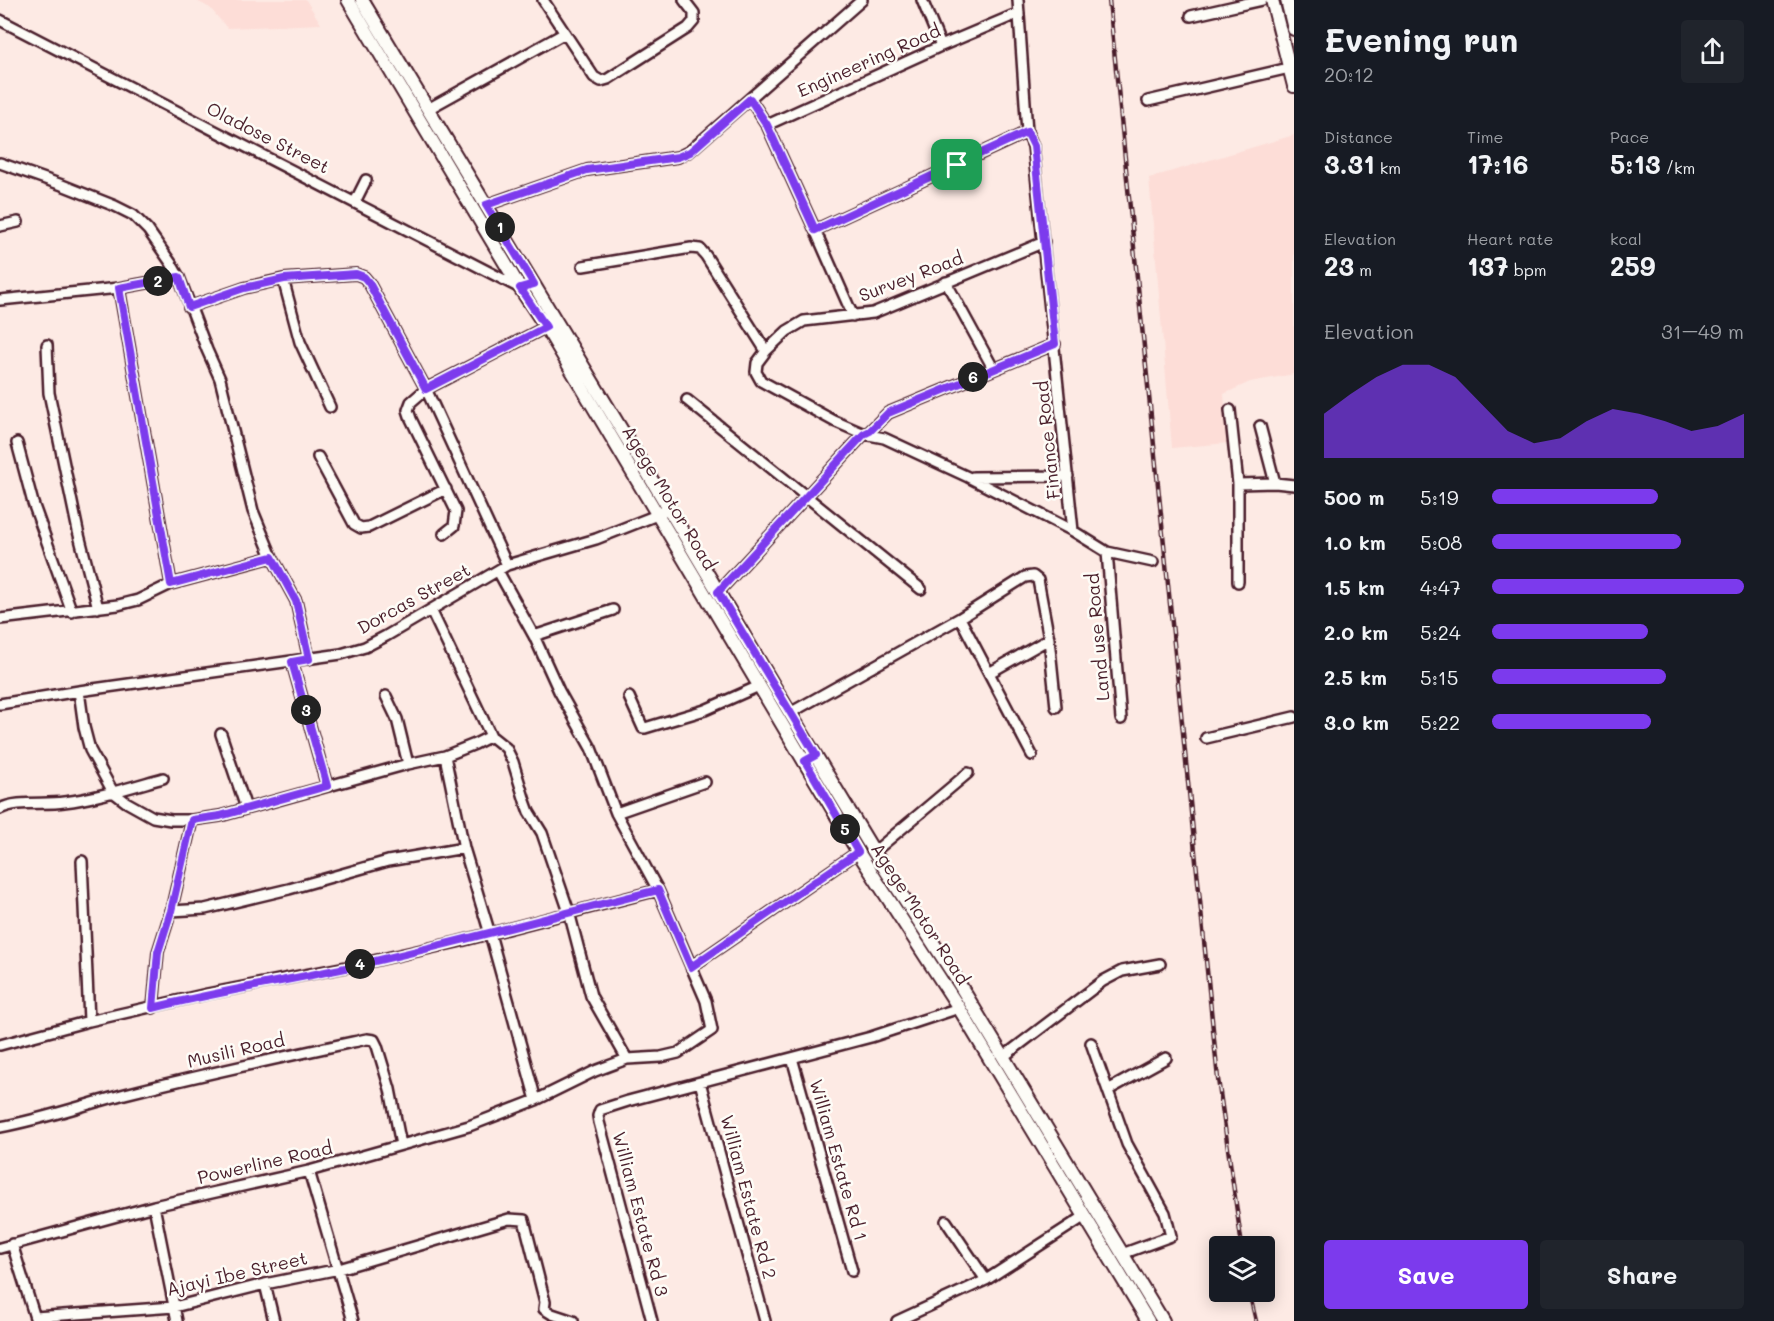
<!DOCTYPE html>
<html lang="en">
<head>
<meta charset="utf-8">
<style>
	body { margin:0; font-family:Mali,sans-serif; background:#20242c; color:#f1f3f6; height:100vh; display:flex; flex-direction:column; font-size:22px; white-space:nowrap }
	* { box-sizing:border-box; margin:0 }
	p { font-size:20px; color:#9ea1a6 }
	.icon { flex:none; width:33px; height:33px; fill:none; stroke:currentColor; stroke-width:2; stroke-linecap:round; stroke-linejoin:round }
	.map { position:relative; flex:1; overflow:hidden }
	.details { display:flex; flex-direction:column; background:#171b24; width:480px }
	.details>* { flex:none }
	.buttons { position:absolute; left:1209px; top:1236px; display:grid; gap:12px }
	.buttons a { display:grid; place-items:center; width:66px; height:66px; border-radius:6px; background:#171b24; box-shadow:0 3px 15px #0003; font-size:30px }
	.pin { position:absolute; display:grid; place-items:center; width:51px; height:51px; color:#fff; margin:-26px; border-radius:12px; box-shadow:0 3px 9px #0006 }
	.km { position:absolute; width:30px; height:30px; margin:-15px; border-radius:50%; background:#222; color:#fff; font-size:16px; line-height:30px; text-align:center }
	.round { display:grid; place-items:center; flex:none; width:63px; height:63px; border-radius:6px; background:#20242c }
	.headline { display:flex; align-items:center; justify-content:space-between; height:102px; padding:0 30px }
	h1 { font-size:33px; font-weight:700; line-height:45px }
	.figures { display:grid; grid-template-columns:repeat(3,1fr); gap:9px; height:102px; padding:6px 30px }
	.figures div { display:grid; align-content:center }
	.figures b { font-size:26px; font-weight:700 }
	.figures small { font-size:16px; font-weight:400 }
	.figures p { font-size:16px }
	.chart { height:168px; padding:12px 30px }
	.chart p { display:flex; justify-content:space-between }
	.chart svg { width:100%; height:108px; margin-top:6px; fill:#7c3aed; opacity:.7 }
	.action { display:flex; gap:12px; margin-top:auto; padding:12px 30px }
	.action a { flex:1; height:69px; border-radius:6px; background:#7c3aed; color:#fff; font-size:24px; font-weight:700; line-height:69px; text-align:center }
	.action a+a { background:#20242c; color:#f1f3f6 }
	ul { padding:0 30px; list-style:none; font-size:20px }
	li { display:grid; grid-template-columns:96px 72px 1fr; align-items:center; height:45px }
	li i { height:15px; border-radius:8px; background:#7c3aed }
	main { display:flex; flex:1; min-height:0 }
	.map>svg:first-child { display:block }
	.built { fill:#fdddd7 }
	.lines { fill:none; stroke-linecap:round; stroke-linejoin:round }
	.street-casing { stroke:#4a1f2b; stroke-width:14 }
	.secondary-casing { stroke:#4a1f2b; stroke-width:16 }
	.street { stroke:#fdfcf7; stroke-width:9 }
	.secondary { stroke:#fdfcf7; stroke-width:12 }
	.rail-casing { stroke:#4a1f2b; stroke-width:4.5 }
	.rail { stroke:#fdfcf7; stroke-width:2; stroke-dasharray:7; stroke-linecap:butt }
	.route-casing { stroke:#fff; stroke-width:12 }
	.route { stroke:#7c3aed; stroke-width:8 }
	.labels { text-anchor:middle; stroke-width:5; stroke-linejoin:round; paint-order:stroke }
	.street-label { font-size:18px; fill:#4a1f2b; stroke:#fdfcf7 }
</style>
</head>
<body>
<main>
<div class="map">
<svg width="1294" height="1321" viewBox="0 0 1294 1321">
	<rect width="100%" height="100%" fill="#fdeae4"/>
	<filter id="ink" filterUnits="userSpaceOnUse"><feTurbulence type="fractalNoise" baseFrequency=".0167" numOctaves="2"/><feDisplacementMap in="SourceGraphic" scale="12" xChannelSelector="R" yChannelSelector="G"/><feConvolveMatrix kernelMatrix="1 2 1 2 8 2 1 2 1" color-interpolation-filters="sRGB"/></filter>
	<g filter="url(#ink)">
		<!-- built -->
		<path class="built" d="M 195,0 L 306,0 L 321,24 L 227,28 L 210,8 Z
			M 1294,135 L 1294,374 L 1250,382 L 1224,394 L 1228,443 L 1172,448 L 1149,178 Z"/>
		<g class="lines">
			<!-- street casing -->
			<g class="street-casing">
				<path id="street" d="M 543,0 L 594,77 L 601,81 L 608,79 L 688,28 L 694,21 L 694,13 L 684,0
					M 922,0 L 941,46
					M 1018,0 L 1027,132 L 1033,146 L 1073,531
					M 1191,16 L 1262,0
					M 0,20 L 520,288
					M 750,99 L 767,125 L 815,230
					M 1148,101 L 1289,68
					M 428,109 L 565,33
					M 767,125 L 941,46 L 1019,13
					M 0,163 L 62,185 L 115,206 L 133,215 L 148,230 L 171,263 L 179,277 L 207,350 L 220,379 L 253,511 L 272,557 L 296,601 L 309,659
					M 355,202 L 366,180
					M 486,205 L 587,170 L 678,157 L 690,151 L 862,0
					M 0,226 L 18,222
					M 1044,242 L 873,313 L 804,321 L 787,331 L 766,351 L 757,363 L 756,372 L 761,381 L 834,421 L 864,434 L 884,438 L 968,477 L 1073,531 L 1107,552 L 1153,562
					M 583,266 L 691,248 L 700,249 L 706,256 L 766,351
					M 283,279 L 300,342 L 330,407
					M 946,282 L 993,368
					M 119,288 L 171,584
					M 0,300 L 119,288 L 179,277
					M 189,307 L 244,288 L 283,279 L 356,274 L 364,277 L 369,283 L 426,389 L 507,565
					M 853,316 L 815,230 L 1027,132
					M 47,345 L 49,393 L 78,531 L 98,608
					M 687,400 L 921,589
					M 1230,410 L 1238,484 L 1238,582
					M 1260,426 L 1275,483
					M 17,443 L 33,503 L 72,612
					M 318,457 L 354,524 L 361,528 L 369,527 L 446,489
					M 973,477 L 1068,476
					M 1238,484 L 1275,483 L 1294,485
					M 444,534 L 454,526 L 456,511 L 411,419 L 408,410 L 411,402 L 426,389 L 546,327
					M 1107,552 L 1121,719
					M 718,592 L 864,434 L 870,431 L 888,413 L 1055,344
					M 431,610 L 491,736 L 506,748 L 513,762 L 525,801 L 529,812 L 542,833 L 569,912 L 591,996 L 627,1059
					M 960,618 L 1032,755
					M 0,619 L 118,605 L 138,600 L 171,584 L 272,557
					M 534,636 L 613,610
					M 292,662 L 327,786
					M 989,673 L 1049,639
					M 79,691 L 84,727 L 90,750 L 113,792 L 126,802 L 153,817 L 171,820 L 192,820 L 220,816 L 408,764 L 445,756 L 475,744 L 491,736
					M 386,696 L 397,719 L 408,764
					M 629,697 L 643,728 L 645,728 L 705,710 L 759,686
					M 0,704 L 79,691 L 341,654 L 365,647 L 386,636 L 507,565 L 596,539 L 657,515 L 669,508
					M 790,713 L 960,618 L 1025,577 L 1033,576 L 1038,580 L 1049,639 L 1056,707
					M 221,734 L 246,808
					M 1206,738 L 1294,717
					M 445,756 L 464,848 L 490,934 L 536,1100
					M 0,809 C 16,800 45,805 64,802 C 97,798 131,787 163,778
					M 616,813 L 705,782
					M 874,852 L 968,773
					M 82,861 L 89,1021
					M 171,911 L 205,909 L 289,889 L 388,861 L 464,848
					M 691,967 L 858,852
					M 153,1008 L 158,952 L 171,911 L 192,820
					M 1091,1043 L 1127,1144 L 1165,1213 L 1171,1236 L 1122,1254
					M 0,1045 L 89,1021 L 207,994 L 351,966 L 457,942 L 658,890
					M 1003,1057 L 1103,981 L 1122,971 L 1160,964
					M 792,1058 L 852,1271
					M 700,1082 L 765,1321
					M 1108,1090 L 1166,1058
					M 0,1127 C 44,1119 86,1104 129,1093 C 208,1073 288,1056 367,1039 L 374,1040 L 377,1046 L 390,1089 L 401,1145
					M 309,1171 L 353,1321
					M 154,1206 L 177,1321
					M 946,1221 L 986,1280
					M 12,1244 L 36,1321
					M 0,1248 L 154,1206 L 309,1171 L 469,1126 L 536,1100 L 595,1071 L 627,1059 L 661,1057 L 678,1053 L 712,1030 L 706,1001 L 658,890 L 616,813 L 591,748 L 559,691 L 534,636 L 498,571
					M 265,1284 L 274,1321
					M 35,1317 L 174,1307 L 265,1284 L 339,1269 L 509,1219 L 524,1220 L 545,1302 L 544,1309 L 552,1314 L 573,1321
					M 652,1321 L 599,1122 L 598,1116 L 600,1110 L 628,1101 L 871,1037 L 959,1008
					M 897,1321 L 986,1280 L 1085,1216"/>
			</g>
			<!-- secondary casing -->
			<g class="secondary-casing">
				<path id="secondary" d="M 348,0 L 520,288 L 546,327 L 858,852 L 959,1008 L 1148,1321
					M 362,0 L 653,482 L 790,713 L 874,852 L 952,972 L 1163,1321
					M 1272,0 L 1294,86
					M 1287,0 L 1294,29"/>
			</g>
			<!-- street -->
			<use href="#street" class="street"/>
			<!-- secondary -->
			<use href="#secondary" class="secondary"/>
			<!-- rail casing -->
			<g class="rail-casing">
				<path id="rail" d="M 1109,0 L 1218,1079 L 1242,1246
					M 1249,1292 L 1256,1321"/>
			</g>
			<!-- rail -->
			<use href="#rail" class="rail"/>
		</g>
	</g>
	<g class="lines" filter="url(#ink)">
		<!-- route casing -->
		<g class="route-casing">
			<path id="route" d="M 750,99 L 767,125 L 815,230 L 1027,132 L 1034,146 L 1055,344 L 888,413 L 870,431 L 864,434 L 718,592 L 816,755 L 805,761 L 858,852 L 691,967 L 658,890 C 557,915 456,943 354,966 C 287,981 220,991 153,1008 L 158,952 L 171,911 L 192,820 L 220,816 L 327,786 L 292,662 L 309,659 L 296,601 L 272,557 L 171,584 L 119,288 L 179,277 L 189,307 L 244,288 L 284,279 L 356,274 L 364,277 L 369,283 L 426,389 L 546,327 L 520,288 L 534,284 L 486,205 L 587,170 L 678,157 L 690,152 Z"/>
		</g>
		<!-- route -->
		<use href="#route" class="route"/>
	</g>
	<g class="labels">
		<!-- street labels -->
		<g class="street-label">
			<text transform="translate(869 61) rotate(-24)" y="6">Engineering Road</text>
			<text transform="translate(268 138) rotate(27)" y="6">Oladose Street</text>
			<text transform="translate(911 277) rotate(-21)" y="6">Survey Road</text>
			<text transform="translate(1048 440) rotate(-96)" y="6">Finance Road</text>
			<text transform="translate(669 498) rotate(59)" y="6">Agege Motor Road</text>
			<text transform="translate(414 599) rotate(-29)" y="6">Dorcas Street</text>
			<text transform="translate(1098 637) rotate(-95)" y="6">Land use Road</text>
			<text transform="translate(920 914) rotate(57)" y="6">Agege Motor Road</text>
			<text transform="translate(236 1051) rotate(-13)" y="6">Musili Road</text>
			<text transform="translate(838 1160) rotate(74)" y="6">William Estate Rd 1</text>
			<text transform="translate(265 1163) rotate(-13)" y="6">Powerline Road</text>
			<text transform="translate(748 1197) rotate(75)" y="6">William Estate Rd 2</text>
			<text transform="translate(640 1214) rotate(75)" y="6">William Estate Rd 3</text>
			<text transform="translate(237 1274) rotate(-13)" y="6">Ajayi Ibe Street</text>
		</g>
	</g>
</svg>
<div class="buttons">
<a><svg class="icon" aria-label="layers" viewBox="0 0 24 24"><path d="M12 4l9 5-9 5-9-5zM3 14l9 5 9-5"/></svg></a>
</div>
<div class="pin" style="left:957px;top:165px;background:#1e9e55"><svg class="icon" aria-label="arrive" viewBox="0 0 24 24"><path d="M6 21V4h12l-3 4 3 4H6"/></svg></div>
<b class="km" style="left:500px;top:227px">1</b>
<b class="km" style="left:158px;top:281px">2</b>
<b class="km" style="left:306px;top:710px">3</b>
<b class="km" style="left:360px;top:964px">4</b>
<b class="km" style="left:845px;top:829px">5</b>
<b class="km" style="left:973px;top:377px">6</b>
</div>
<section class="details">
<div class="headline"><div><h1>Evening run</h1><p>20:12</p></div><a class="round"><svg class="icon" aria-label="share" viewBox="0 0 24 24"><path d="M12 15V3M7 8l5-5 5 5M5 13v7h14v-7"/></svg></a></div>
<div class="figures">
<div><p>Distance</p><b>3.31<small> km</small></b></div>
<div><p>Time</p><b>17:16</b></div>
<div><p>Pace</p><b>5:13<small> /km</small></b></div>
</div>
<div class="figures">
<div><p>Elevation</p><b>23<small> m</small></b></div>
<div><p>Heart rate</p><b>137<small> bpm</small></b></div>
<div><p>kcal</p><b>259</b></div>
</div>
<div class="chart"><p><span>Elevation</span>31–49 m</p>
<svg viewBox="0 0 160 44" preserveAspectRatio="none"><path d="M0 44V26L10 18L20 11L30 6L40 6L50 11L60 22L70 33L80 38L90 36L100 29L110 24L120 26L130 29L140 33L150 31L160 26V44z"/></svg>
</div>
<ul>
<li><b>500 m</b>5:19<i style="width:66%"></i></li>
<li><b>1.0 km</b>5:08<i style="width:75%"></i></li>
<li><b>1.5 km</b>4:47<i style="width:100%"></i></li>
<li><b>2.0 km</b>5:24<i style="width:62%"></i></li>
<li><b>2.5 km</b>5:15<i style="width:69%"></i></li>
<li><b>3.0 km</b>5:22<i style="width:63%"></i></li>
</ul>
<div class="action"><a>Save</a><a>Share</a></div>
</section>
</main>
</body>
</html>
